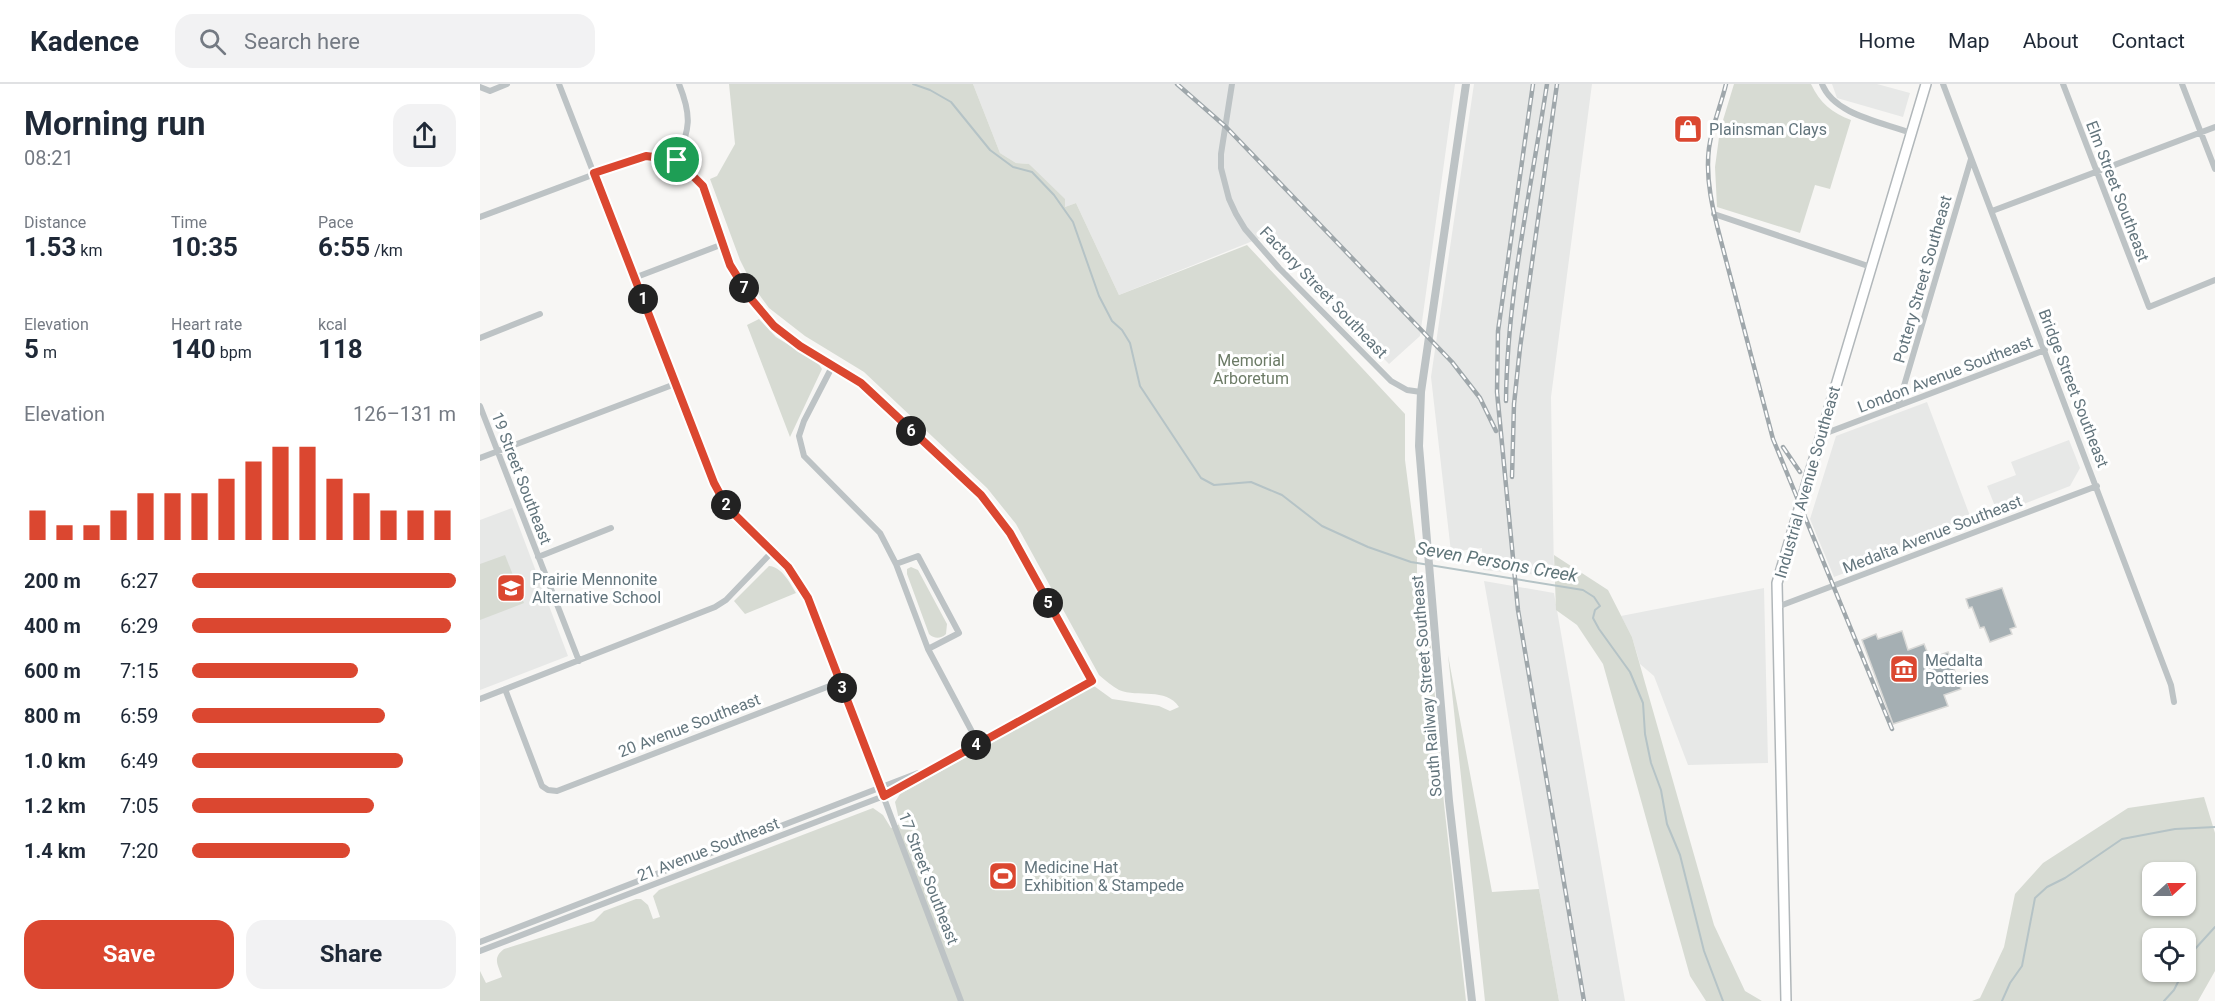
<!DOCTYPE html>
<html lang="en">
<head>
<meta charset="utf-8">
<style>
	body { margin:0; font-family:Roboto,sans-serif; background:#f2f2f3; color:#1f2937; height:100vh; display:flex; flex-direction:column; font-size:22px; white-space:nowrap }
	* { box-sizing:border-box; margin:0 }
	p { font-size:20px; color:#747a83 }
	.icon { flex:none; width:33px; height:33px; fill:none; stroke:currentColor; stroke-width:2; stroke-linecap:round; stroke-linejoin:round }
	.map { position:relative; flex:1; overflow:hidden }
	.panel { display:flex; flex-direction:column; background:#fff; width:480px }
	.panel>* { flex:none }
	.needle { width:39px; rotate:69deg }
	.controls { position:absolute; left:1662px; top:778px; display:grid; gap:12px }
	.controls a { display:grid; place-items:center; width:54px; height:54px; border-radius:12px; background:#fff; box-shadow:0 2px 4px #0004; font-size:30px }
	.pin { position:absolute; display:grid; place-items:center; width:51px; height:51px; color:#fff; margin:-26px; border:3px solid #fff; border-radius:50%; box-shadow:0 2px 6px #0007 }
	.km { position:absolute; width:30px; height:30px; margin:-15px; border-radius:50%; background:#222; color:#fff; font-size:16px; line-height:30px; text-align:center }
	.round { display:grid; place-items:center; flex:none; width:63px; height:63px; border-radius:18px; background:#f2f2f3 }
	.overview { display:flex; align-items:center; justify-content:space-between; height:102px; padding:0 24px }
	h1 { font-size:33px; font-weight:700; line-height:45px }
	.metrics { display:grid; grid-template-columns:repeat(3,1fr); gap:9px; height:102px; padding:6px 24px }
	.metrics div { display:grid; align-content:center }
	.metrics b { font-size:26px; font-weight:700 }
	.metrics small { font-size:16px; font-weight:400 }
	.metrics p { font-size:16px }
	.chart { height:168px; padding:12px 24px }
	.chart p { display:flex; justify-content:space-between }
	.chart svg { width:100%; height:108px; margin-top:6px; stroke:#db4730; stroke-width:6 }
	.button { display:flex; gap:12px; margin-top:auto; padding:12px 24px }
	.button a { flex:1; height:69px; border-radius:18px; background:#db4730; color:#fff; font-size:24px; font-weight:700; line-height:69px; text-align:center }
	.button a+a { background:#f2f2f3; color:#1f2937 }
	ul { padding:0 24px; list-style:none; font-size:20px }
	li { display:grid; grid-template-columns:96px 72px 1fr; align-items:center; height:45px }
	li i { height:15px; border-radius:8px; background:#db4730 }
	header { display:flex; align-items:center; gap:36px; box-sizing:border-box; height:84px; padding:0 30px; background:#fff; border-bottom:2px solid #e0e1e3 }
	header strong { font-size:28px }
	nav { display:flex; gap:33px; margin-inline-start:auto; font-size:21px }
	.search { width:420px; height:54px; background:#f2f2f3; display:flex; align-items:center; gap:15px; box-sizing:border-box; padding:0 21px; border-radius:18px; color:#747a83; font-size:22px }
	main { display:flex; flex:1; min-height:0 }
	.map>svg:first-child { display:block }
	.built { fill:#e7e8e7 }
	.green { fill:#d7dbd3; fill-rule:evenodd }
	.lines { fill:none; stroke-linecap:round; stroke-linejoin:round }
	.stream { stroke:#b5c3c6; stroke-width:2 }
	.building { fill:#a5afb3; stroke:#d8d8d6; stroke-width:1.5 }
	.primary-casing { stroke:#b1b7ba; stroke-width:12 }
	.minor { stroke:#bdc3c5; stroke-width:6 }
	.tertiary { stroke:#bdc3c5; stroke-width:8 }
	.primary { stroke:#fff; stroke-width:9 }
	.rail-casing { stroke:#9fa7ab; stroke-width:4.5 }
	.rail { stroke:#fff; stroke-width:2; stroke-dasharray:7; stroke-linecap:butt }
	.route-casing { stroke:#fff; stroke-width:12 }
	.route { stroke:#db4730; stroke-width:8 }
	.labels { text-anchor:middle; stroke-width:6; stroke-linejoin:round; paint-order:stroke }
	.poi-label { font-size:16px; fill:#63757d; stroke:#fff; text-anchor:start }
	.street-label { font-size:16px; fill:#63757d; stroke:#fff }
	.park-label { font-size:16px; fill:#6c7b66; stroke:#fff }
	.water-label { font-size:18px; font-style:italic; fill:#5e7478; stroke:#fff }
</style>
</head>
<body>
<header>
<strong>Kadence</strong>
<div class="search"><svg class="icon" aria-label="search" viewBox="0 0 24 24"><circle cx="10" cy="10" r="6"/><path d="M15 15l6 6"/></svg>Search here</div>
<nav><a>Home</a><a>Map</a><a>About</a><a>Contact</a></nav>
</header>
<main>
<section class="panel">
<div class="overview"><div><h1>Morning run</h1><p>08:21</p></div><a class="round"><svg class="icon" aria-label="share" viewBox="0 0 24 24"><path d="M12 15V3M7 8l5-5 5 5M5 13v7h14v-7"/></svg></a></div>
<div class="metrics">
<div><p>Distance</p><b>1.53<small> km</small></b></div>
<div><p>Time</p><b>10:35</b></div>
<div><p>Pace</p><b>6:55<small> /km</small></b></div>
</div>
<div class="metrics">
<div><p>Elevation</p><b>5<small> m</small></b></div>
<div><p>Heart rate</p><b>140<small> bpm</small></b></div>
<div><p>kcal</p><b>118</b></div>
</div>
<div class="chart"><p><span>Elevation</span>126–131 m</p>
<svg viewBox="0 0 160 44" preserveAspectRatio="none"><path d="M5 44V32M15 44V38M25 44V38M35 44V32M45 44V25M55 44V25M65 44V25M75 44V19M85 44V12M95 44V6M105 44V6M115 44V19M125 44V25M135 44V32M145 44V32M155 44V32"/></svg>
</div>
<ul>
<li><b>200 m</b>6:27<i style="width:100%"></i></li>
<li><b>400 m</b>6:29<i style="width:98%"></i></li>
<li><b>600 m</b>7:15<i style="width:63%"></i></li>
<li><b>800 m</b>6:59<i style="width:73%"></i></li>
<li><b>1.0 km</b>6:49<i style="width:80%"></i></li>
<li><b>1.2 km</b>7:05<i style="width:69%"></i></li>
<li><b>1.4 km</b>7:20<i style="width:60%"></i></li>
</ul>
<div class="button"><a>Save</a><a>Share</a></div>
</section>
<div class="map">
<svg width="1735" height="917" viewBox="0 0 1735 917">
	<rect width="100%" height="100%" fill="#f7f6f4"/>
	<!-- built -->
	<path class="built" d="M 493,0 L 975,0 L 940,252 L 909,280 L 785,152 L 639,211 L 596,119 L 585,123 L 549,80 L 536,79 L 520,69 Z
		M 994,0 L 1112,0 L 1071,313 L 1074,492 L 1003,486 L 1002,464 L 971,468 L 951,293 Z
		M 1352,0 L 1397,0 L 1430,9 L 1423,33 L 1357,14 Z
		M 1447,318 L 1493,440 L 1354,493 L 1330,435 L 1356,352 Z
		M 1589,356 L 1600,384 L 1590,402 L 1518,430 L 1507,402 L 1536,391 L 1531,378 Z
		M 32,424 L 88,572 L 0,606 L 0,436 Z
		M 1004,497 L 1074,509 L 1145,917 L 1079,917 Z
		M 1284,504 L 1288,679 L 1208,681 L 1174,592 L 1160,580 L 1152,553 L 1141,532 Z"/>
	<!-- green -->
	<path class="green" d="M 249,0 L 493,0 L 520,69 L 536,79 L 549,80 L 585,115 L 585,123 L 596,119 L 639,211 L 767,161 L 925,330 L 925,376 L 937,469 L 937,491 L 945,493 L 964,720 L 986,917 L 0,917 L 0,887 L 6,899 L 22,893 C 18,881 12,874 24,865 L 114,837 L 124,827 L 156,815 L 161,815 L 168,821 L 173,835 L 180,833 L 173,812 L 179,806 L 393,724 L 403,731 L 411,744 L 420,740 L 415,718 L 420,710 L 614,602 L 632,615 L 679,622 L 690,627 L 699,623 C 686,603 658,614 639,606 C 632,602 625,596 619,591 L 536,440 L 507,404 L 384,288 L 325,252 L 289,224 L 273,202 L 260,176 L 230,95 L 237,92 L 255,60 Z
		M 1254,0 L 1331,0 C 1340,19 1352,29 1371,36 L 1350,105 L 1335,101 L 1320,149 L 1237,123 L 1235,83 L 1240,46 Z
		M 279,235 L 296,253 L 338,279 L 342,285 L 310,353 L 267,241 Z
		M 25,471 L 44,519 L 0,536 L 0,480 Z
		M 1074,471 L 1128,506 L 1152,553 L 1234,841 L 1265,907 L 1282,917 L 1226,917 L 1210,892 L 1123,580 L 1097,541 L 1076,526 Z
		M 289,482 C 302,483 310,499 316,509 L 265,530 L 254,517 Z
		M 431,483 L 438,486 L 467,540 L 466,550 C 461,555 454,555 449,550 L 427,490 L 427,485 Z
		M 968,571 L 1012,808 L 1059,805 L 1079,917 L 1005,917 Z
		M 1724,713 L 1735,749 L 1735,887 L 1718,917 L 1492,917 L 1500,914 L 1524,863 L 1535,810 L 1563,779 L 1648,724 ZM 1672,789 L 1706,789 L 1706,822 L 1672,822 ZM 1672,855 L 1706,855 L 1706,888 L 1672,888 Z"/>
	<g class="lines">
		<!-- stream -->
		<path class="stream" d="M 433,0 L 450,6 L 471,18 L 510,66 L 533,83 L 552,88 L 574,111 L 593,138 L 619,212 L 632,237 L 642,246 L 650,259 L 660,302 L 721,394 L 734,401 L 771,398 L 802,411 L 842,442 L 888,463 L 931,478 L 1103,506 L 1114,513 L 1120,522 L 1115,526 L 1113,534 L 1119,545 L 1150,588 L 1163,619 L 1165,650 L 1171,679 L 1181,706 L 1187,740 L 1200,771 L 1224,867 L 1243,917
			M 1706,884 L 1715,865 L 1735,843
			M 1522,917 L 1530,899 L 1542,882 L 1555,814 L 1567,803 L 1585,794 L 1642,755 L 1695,745 L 1735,743
			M 1684,917 L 1694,906 L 1703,888"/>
	</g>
	<!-- building -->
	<path class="building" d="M 1522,504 L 1536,543 L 1530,545 L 1532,550 L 1510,558 L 1504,543 L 1500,544 L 1492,523 L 1489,524 L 1486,515 Z
		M 1422,547 L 1428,566 L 1444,560 L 1450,575 L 1468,568 L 1481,605 L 1464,611 L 1468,622 L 1413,640 L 1382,556 L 1396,550 L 1398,555 Z"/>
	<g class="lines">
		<!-- primary casing -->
		<g class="primary-casing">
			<path id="primary" d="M 1306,917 L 1297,499 L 1446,0"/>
		</g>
		<!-- minor -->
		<path class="minor" d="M 79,0 L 234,399 L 247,423 L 307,482 L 328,514 L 481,917
			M 752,0 L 741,70 L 741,84 L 749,115 L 756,130 L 765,145 L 799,184 L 911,297 L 927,306 L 941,308
			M 1342,0 C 1354,31 1402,38 1431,49
			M 1463,0 L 1691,601 L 1694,618
			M 1583,0 L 1669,223 L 1735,196
			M 1702,0 L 1735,85
			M 0,3 L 10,7 L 27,0
			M 197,76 C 210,45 212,32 199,0
			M 1512,127 L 1735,43
			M 1234,130 L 1391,183
			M 0,133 L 155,75 L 166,72 L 197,76 L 223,103 L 250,181 L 282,229 L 320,262 L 381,299 L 501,411 L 530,449 L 612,597 L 404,712 L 0,867
			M 154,194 L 243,160
			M 0,254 L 60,230
			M 353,281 L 324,337 L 319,352 L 324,372 L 400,449 L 416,480 L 448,565 L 498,659
			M 0,322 L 99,577
			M 1418,322 L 1491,75
			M 1341,351 L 1565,266
			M 0,374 L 195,300
			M 58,473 L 131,444
			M 416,480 L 438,472 L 479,549 L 448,565
			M 1297,523 L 1617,402
			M 25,605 L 62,702 L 68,706 L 77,707 L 360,598
			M 0,615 L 235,523 L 246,516 L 292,468
			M 0,858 L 438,689"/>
		<!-- tertiary -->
		<path class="tertiary" d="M 986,0 L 941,308 L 939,362 L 969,717 L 992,917"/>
		<!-- primary -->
		<use href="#primary" class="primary"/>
		<!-- rail casing -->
		<g class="rail-casing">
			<path id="rail" d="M 697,0 L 746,43 L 972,278 L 1000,314 L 1016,347
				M 1053,0 L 1018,247 L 1017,308 L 1038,526 L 1104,917
				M 1246,0 C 1241,21 1232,42 1229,64 C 1225,95 1233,127 1241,157 L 1293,355 L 1412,645
				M 1026,317 C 1027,211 1051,105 1067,0
				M 1303,363 L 1320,388
				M 1032,393 L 1034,320 L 1040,264 L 1077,0"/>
		</g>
		<!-- rail -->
		<use href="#rail" class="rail"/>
	</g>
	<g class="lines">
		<!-- route casing -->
		<g class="route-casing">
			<path id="route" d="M 166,72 L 197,76 L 223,102 L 250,181 L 272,216 L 294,242 L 320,262 L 381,299 L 501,411 L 530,449 L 612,597 L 404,712 L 328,514 L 308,483 L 247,423 L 234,399 L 114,89 Z"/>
		</g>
		<!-- route -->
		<use href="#route" class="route"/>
	</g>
	<!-- icons -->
	<defs>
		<g id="shop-square" transform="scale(1.5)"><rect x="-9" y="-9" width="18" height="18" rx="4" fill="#db4730" stroke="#fff"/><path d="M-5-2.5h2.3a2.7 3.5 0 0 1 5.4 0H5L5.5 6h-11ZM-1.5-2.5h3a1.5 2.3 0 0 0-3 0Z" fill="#fff"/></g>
		<g id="school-square" transform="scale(1.5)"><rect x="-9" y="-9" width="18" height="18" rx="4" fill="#db4730" stroke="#fff"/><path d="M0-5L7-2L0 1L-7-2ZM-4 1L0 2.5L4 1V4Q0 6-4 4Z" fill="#fff"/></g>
		<g id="museum-square" transform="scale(1.5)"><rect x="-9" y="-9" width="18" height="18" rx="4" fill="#db4730" stroke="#fff"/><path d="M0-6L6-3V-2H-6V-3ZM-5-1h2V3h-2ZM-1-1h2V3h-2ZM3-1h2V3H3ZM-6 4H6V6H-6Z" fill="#fff"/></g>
		<g id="stadium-square" transform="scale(1.5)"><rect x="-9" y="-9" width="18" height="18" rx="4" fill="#db4730" stroke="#fff"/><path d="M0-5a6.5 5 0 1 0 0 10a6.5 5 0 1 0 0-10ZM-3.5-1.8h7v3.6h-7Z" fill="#fff"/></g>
	</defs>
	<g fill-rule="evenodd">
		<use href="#shop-square" x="1208" y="45"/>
		<use href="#school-square" x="31" y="504"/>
		<use href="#museum-square" x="1424" y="585"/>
		<use href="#stadium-square" x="523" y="792"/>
	</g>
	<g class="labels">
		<!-- poi labels -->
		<g class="poi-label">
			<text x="1229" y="51">Plainsman Clays</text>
			<text x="52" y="501">Prairie Mennonite<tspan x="52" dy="18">Alternative School</tspan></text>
			<text x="1445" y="582">Medalta<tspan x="1445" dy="18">Potteries</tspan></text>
			<text x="544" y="789">Medicine Hat<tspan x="544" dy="18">Exhibition &amp; Stampede</tspan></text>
		</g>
		<!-- street labels -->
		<g class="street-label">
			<text transform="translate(1638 107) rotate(69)" y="6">Elm Street Southeast</text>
			<text transform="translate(1442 195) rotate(-74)" y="6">Pottery Street Southeast</text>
			<text transform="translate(844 208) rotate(46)" y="6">Factory Street Southeast</text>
			<text transform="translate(1465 290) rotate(-21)" y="6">London Avenue Southeast</text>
			<text transform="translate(1594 304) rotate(69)" y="6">Bridge Street Southeast</text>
			<text transform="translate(42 394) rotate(69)" y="6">19 Street Southeast</text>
			<text transform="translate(1327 398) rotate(-74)" y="6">Industrial Avenue Southeast</text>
			<text transform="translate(1452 450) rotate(-21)" y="6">Medalta Avenue Southeast</text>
			<text transform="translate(946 602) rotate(-95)" y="6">South Railway Street Southeast</text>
			<text transform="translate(209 641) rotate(-21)" y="6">20 Avenue Southeast</text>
			<text transform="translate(228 765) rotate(-21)" y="6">21 Avenue Southeast</text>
			<text transform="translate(449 794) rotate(69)" y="6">17 Street Southeast</text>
		</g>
		<!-- park labels -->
		<g class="park-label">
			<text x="771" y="282">Memorial<tspan x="771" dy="18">Arboretum</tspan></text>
		</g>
		<!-- water labels -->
		<g class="water-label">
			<text transform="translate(1017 478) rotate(10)" y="6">Seven Persons Creek</text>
		</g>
	</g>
</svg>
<div class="controls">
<a><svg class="needle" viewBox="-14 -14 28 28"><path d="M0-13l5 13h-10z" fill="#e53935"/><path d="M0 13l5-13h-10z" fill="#747a83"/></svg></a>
<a><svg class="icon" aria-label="locate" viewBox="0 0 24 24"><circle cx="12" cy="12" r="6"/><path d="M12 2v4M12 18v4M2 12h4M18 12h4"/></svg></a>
</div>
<div class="pin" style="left:197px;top:76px;background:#1e9e55"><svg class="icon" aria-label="arrive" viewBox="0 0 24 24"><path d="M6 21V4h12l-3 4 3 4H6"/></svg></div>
<b class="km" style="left:163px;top:215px">1</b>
<b class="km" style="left:246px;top:421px">2</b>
<b class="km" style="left:362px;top:604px">3</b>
<b class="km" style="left:496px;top:661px">4</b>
<b class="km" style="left:568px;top:519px">5</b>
<b class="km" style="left:431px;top:347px">6</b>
<b class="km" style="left:264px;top:204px">7</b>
</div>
</main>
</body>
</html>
